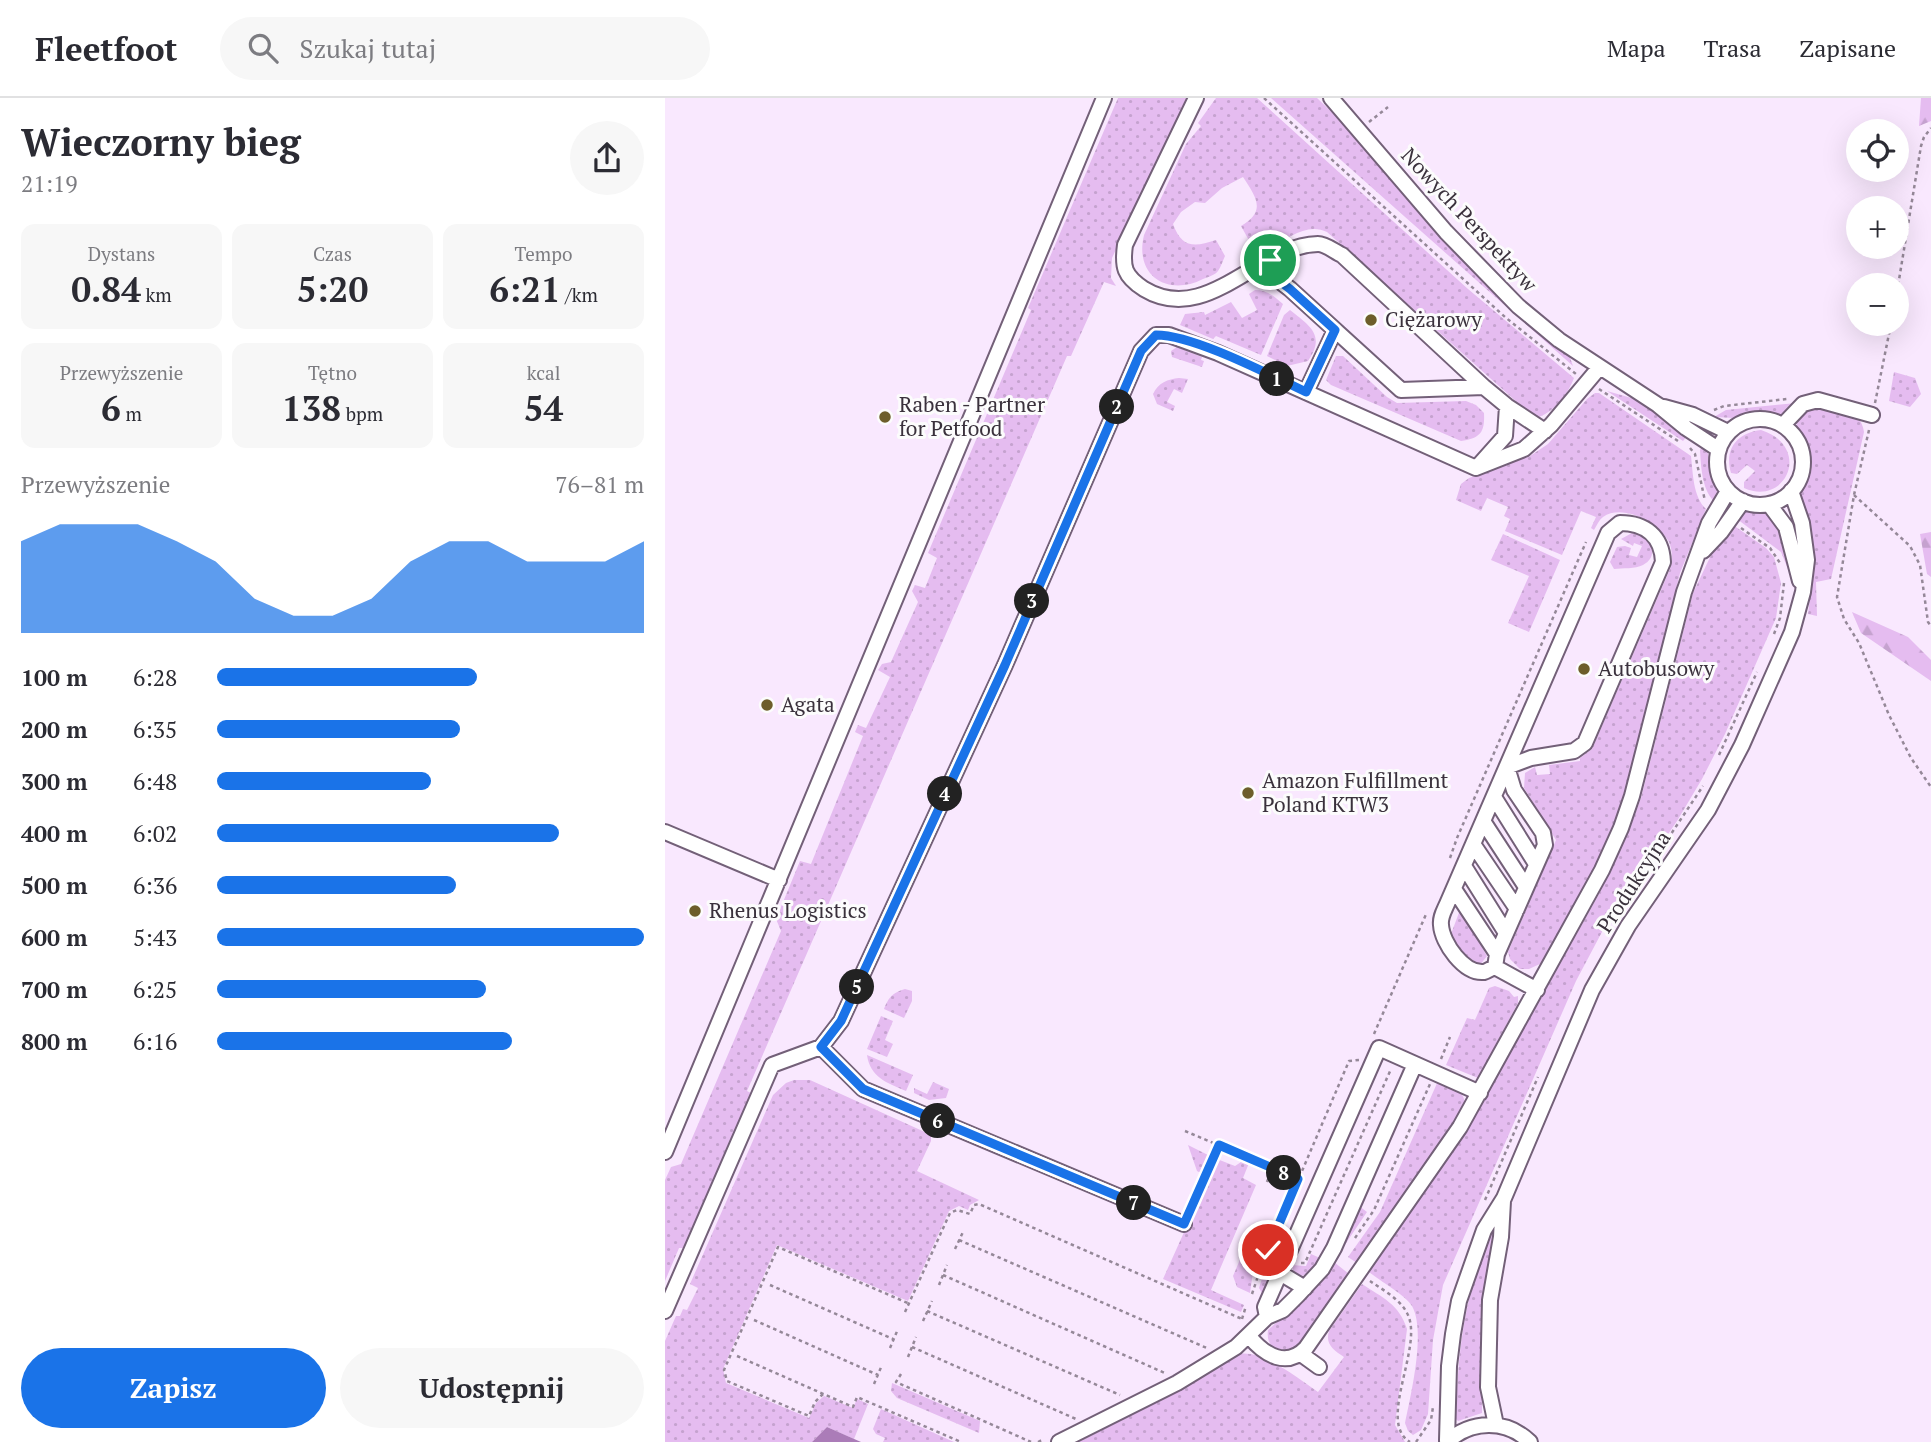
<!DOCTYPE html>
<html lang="pl">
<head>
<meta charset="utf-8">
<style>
	body { margin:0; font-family:"PT Serif",serif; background:#f7f7f7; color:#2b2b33; height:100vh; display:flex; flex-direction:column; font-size:26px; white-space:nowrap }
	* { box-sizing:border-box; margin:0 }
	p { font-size:23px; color:#7c7c81 }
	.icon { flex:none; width:38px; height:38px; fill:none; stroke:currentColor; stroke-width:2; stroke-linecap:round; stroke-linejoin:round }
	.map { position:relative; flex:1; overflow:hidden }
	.panel { display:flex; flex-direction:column; background:#fff; width:665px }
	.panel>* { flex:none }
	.buttons { position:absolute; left:1181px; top:21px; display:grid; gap:14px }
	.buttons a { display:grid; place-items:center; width:63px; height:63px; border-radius:50%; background:#fff; box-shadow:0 7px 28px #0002; font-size:35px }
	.pin { position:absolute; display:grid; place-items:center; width:60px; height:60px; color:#fff; margin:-30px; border:4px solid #fff; border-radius:50%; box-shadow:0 2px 7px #0007 }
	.km { position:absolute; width:35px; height:35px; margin:-18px; border-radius:50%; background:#222; color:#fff; font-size:19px; line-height:35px; text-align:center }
	.round { display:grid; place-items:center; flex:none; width:74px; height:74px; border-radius:37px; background:#f7f7f7 }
	.overview { display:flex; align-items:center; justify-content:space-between; height:119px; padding:0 21px }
	h1 { font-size:38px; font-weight:700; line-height:52px }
	.figures { display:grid; grid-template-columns:repeat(3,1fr); gap:10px; height:119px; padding:7px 21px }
	.figures div { display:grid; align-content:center; border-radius:14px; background:#f7f7f7; text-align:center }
	.figures b { font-size:35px; font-weight:700 }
	.figures small { font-size:19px; font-weight:400 }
	.figures p { font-size:19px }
	.chart { height:196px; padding:14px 21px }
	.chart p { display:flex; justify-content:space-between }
	.chart svg { width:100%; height:126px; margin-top:7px; fill:#1a73e8; opacity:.7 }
	.cta { display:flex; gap:14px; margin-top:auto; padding:14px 21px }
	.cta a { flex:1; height:80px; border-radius:42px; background:#1a73e8; color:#fff; font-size:28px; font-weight:700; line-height:80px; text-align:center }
	.cta a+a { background:#f7f7f7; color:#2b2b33 }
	ul { padding:0 21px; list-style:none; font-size:23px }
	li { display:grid; grid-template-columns:112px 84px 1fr; align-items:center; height:52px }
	li i { height:18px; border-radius:9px; background:#1a73e8 }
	header { display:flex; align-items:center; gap:42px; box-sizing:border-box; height:98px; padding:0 35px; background:#fff; border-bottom:2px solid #e1e1e2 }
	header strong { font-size:33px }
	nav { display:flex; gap:38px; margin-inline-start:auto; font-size:24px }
	.search { width:490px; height:63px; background:#f7f7f7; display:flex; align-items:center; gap:18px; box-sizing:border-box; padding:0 24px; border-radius:38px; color:#7c7c81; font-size:26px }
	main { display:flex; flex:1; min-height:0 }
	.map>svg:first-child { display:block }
	.grass { fill:url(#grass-dots) }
	.forest { fill:url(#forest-firs) }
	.water { fill:#ab7cb8 }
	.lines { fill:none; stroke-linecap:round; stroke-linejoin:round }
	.minor-casing { stroke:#736078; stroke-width:18 }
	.path { stroke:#958898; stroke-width:2.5; stroke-dasharray:3.5 3.5; stroke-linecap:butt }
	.minor { stroke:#fff; stroke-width:14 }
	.route-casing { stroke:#fff; stroke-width:14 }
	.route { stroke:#1a73e8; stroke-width:9 }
	.poi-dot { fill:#6d5e2b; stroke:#fcfcfc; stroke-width:2.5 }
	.labels { text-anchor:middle; stroke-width:6; stroke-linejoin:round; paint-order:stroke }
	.street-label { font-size:21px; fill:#3a313c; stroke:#fcfcfc }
	.poi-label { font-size:21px; fill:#3a313c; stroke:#fcfcfc; text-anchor:start }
</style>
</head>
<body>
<header>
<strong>Fleetfoot</strong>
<div class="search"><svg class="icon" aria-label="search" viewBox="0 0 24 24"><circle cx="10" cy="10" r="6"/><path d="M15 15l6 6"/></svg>Szukaj tutaj</div>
<nav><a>Mapa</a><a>Trasa</a><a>Zapisane</a></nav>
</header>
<main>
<section class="panel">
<div class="overview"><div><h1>Wieczorny bieg</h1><p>21:19</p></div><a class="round"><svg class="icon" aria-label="share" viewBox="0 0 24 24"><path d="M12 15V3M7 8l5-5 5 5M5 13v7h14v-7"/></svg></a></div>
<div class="figures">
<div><p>Dystans</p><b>0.84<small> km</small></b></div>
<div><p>Czas</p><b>5:20</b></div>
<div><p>Tempo</p><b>6:21<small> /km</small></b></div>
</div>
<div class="figures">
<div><p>Przewyższenie</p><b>6<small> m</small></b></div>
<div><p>Tętno</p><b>138<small> bpm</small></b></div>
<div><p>kcal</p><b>54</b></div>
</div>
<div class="chart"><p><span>Przewyższenie</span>76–81 m</p>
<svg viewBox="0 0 160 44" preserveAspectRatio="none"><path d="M0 44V12L10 6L20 6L30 6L40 12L50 19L60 32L70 38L80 38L90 32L100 19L110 12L120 12L130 19L140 19L150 19L160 12V44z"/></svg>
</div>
<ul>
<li><b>100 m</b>6:28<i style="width:61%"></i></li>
<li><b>200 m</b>6:35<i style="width:57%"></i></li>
<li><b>300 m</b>6:48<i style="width:50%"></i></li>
<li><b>400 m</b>6:02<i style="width:80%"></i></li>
<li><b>500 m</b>6:36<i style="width:56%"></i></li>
<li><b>600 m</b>5:43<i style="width:100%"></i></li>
<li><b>700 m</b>6:25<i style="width:63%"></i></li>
<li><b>800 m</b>6:16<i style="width:69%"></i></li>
</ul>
<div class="cta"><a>Zapisz</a><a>Udostępnij</a></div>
</section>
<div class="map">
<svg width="1266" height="1344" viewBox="0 0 1266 1344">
	<defs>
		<pattern id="grass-dots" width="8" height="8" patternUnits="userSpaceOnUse" patternTransform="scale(1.75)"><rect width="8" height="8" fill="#e5bcf0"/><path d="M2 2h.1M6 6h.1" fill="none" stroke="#c5a2cf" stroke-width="1.8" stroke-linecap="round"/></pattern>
		<pattern id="forest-firs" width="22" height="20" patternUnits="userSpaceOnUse" patternTransform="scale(1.75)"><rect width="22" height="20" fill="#e5bcf0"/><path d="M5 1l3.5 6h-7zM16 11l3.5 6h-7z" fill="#c5a2cf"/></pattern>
	</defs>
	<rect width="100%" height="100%" fill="#f9e8fe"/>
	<!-- grass -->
	<path class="grass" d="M 453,0 L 523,0 L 447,160 L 446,180 L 451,188 L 439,184 L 406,258 L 402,258 L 82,993 L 86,995 L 18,1150 L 14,1150 L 0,1183 L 0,1082 L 6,1069 L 16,1066 L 116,833 L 111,821 L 135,763 L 146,766 L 198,638 L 190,634 L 193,627 L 201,630 L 225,579 L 213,572 L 217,566 L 226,564 L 253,504 L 247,493 L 250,487 L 260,490 L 272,460 L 263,455 L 366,212 L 363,210 Z
		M 551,0 L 592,0 L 803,191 L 909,280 C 903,296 890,313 874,319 L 854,306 L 662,134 C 642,124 622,141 604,151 L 602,148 L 598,150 L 586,146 L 576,128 C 602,113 591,99 578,79 L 557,90 L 540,105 L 530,104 L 516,114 L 508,126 C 517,151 530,149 551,142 L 560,158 C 558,162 556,169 553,173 C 550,177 543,179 538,181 C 503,199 469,178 479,137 L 521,46 L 536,28 L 533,25 Z
		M 606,0 L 652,0 L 678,25 L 790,154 L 857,220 L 904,257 L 908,268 Z
		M 590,192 C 602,192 609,198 618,206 L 596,257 L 551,238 L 548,241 L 515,227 L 520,216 L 539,214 L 540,217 L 566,204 L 577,220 L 592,212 L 584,196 Z
		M 625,212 C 645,228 661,237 643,263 L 622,268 L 602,258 L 619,217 Z
		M 512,249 L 537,259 L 536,262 L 539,263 L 537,269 L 507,259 L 506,253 Z
		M 671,258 L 678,258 L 722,299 L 732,305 L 801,303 L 811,307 L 819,315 C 820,335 815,340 796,343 L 666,287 L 661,282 Z
		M 1229,274 L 1250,280 L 1256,296 L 1245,309 L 1224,303 Z
		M 514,280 L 523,281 L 517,295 L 509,291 L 502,304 L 510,308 L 508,313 L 492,306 L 488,296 C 493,285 503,281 514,280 Z
		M 942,293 L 970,301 L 1024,336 L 1018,343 Z
		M 930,295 L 934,295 L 1026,358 C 1028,375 1028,399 1041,411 L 1015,475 L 967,673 L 956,708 L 927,775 L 877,865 L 864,871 L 855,871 L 845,861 L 843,854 L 891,742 L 859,690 L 860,675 L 870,669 L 872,677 L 885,676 L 884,667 L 915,663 L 915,660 L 927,651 L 1005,471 C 1007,462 1008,453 1004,444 C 994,425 958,405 938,419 C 934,422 932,427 929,432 L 926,430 L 931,419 L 916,413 L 897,457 L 840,433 L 845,421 L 839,418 L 843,409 L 822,400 L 816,413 L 791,402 L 796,386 L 804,380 L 865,358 L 883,346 L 922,301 Z
		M 1131,305 L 1124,313 L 1114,318 L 1092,313 L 1069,320 L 1049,319 L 1061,312 Z
		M 1153,308 C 1172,313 1196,310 1199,334 L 1166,481 L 1151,484 L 1152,518 L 1143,516 C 1147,486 1148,458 1144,428 C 1142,416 1134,404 1133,392 C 1133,386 1136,382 1138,377 C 1143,360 1139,344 1131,330 C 1133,317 1140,311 1153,308 Z
		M 1096,332 C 1147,348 1122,409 1079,390 L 1079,384 L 1090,373 L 1082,367 L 1072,376 L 1066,375 C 1059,351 1072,335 1096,332 Z
		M 1038,347 L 1042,352 L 1052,393 L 1051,405 C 1037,394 1036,369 1035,352 Z
		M 1087,410 C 1121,414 1122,455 1127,481 L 1116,454 L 1072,421 L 1079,413 Z
		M 1068,427 L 1101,450 L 1109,459 L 1116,485 L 1111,520 L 1060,636 L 1037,681 L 1012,723 L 938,832 L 911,883 L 778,1187 L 768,1242 L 763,1316 L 756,1332 L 748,1337 L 743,1333 L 740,1325 C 746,1296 761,1233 747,1208 C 740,1197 715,1183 704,1174 L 801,1033 L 934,796 L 962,738 L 976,700 L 1028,495 L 1048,453 Z
		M 967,435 C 983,436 997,457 978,467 C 970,471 958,470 949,471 L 945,464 L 952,449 L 960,448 L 966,450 L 964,457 L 972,459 L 977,448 L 969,445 L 968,448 L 956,441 Z
		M 838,436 L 895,462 L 864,534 L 843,525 L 864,478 L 826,462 Z
		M 795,812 L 822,858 L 815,867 L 797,855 L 786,836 Z
		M 830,888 L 844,893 L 849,899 L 853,898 L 853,905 L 813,980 L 781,967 L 802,920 L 810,922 L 824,890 Z
		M 240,891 L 247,893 L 247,903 L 239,920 L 219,911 C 224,899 227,895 240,891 Z
		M 216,918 L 228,923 L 220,942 L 228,946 L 222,959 L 202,951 Z
		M 202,957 L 248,977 L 241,993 C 222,985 205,979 202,957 Z
		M 129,982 L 145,982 L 262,1035 L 266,1038 L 266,1043 L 252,1073 L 314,1102 L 305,1107 L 303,1112 L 294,1108 L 284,1113 L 243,1203 L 112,1147 L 58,1271 L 61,1285 L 144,1320 L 151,1305 L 159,1298 L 188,1310 L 192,1301 L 203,1306 L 189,1341 L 162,1329 L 147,1344 L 0,1344 L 0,1243 L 11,1218 L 15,1218 L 18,1211 L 22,1212 L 33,1190 L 25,1186 L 108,997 L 121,985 Z
		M 773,983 C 786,989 799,991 800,1006 L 692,1165 L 683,1159 L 715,1114 Z
		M 268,984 L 284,991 L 281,1000 L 264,1002 L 249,995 L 249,990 L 262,996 Z
		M 523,1047 L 547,1059 L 539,1077 L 532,1073 Z
		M 552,1061 L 570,1068 L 579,1062 L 584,1065 L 578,1080 L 591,1087 L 546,1192 L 579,1207 L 576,1214 L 498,1181 Z
		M 694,1108 L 702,1114 L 675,1154 L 674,1153 Z
		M 828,1130 L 830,1131 L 820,1189 L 817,1225 L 817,1315 L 793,1323 L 791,1321 C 793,1251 799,1196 828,1130 Z
		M 588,1131 L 601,1137 L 589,1167 L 585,1195 L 572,1189 L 568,1178 Z
		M 646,1156 L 655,1160 L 645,1174 L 637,1178 L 629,1174 L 626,1167 L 641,1168 Z
		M 606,1158 L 614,1161 L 597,1195 L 594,1190 L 604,1159 Z
		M 669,1164 L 684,1176 L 631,1250 L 623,1255 C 609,1252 601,1247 603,1232 L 646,1193 Z
		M 697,1186 C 718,1200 734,1206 742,1231 L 730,1327 L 740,1344 L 414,1344 L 524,1287 L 574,1256 C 598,1252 633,1280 653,1294 L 679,1259 C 668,1252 660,1246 664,1233 Z
		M 227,1285 L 315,1323 L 314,1335 L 232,1300 L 226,1293 Z
		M 216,1311 L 289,1344 L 218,1344 L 220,1340 L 211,1336 L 208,1331 Z"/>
	<!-- forest -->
	<path class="forest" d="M 1256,0 L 1266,0 L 1266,23 L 1254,28 Z
		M 1266,434 L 1266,479 L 1262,476 L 1255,436 Z
		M 1187,514 L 1243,539 L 1266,562 L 1266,583 L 1196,535 Z"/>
	<!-- water -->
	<path class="water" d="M 162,1329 L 196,1344 L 147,1344 Z"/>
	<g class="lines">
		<!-- minor casing -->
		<g class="minor-casing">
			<path id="minor" d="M 531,0 L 460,147 C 457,169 459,178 479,191 C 542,229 593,147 653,146 C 661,146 670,154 677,157 L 819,289 L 842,308 L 880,333
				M 666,0 L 781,134 L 853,208 L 894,242 L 993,307 L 1021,330 L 1053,351
				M 595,168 L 625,191 L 736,292 L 819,289
				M 641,294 L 670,232
				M 999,309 L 1028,317 L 1063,334
				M1052 364a43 43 0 1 1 86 0a43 43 0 1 1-86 0Z
				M 1118,327 L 1138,306 L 1153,302 L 1207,317
				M 815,366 L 840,338 L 842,308
				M 1104,406 L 1121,429 L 1135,483
				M 1038,453 L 1056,434 L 1078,403
				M 829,699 L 871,766
				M 818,723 L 861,789
				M 0,734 L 114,782
				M 808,746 L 852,811
				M 799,768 L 841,835
				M 789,791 L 832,856
				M 782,806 C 779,813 775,819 776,827 C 777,845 799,876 819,874 C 823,873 826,870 830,869 L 832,856 L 880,747 L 878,735 L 849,692 L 842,669 L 866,660 L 909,653 L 920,645 L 998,464 C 997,438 980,425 955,425 L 943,435 L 782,806
				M 830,869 L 872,892
				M 156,949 L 198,991 L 519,1126
				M 0,1054 L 439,0
				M 615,1175 L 640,1190
				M 0,1213 L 107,967 L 156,949 L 176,923 L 340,567 L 476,253 L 491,237 L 504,237 L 553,255 L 811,370 L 859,351 L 886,327 L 934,270
				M 602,1219 L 600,1209 L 714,950 L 815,995
				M 584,1238 C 600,1258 622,1270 641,1250 L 795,1029 L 937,772 L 956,730 L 967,698 L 1019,494 L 1044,425 L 1063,393
				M 636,1256 L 654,1269
				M 831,1327 L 823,1289 L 825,1202 L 836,1139 L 838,1103
				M 782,1342 L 784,1268 L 788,1236 L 794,1203 L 819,1132 L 839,1100 L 927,892 L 963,828 L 1043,712 L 1077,647 L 1127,534 L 1138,494 L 1142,462 L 1137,425 L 1126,393
				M 394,1344 L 512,1285 L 571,1249 L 602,1219 L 618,1212 L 633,1197 L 657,1171 L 669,1150 L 750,966
				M 782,1344 C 806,1322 841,1321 865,1344"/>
		</g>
		<!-- path -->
		<path class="path" d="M 599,0 L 840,219 L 911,276
			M 704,24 L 723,9
			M 1232,194 L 1256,48 L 1259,39 L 1266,30
			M 934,291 L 1013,343
			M 1210,305 L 1226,226
			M 1049,312 L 1059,308 L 1122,301
			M 1204,332 L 1189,397 L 1172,499 L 1179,521 L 1194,545 L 1224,617 L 1246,660 L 1266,689
			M 1025,350 L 1030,356 L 1040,403
			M 1189,397 L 1245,448 L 1255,467 L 1263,524 L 1266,528
			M 1076,430 L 1105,450 L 1115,465
			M 1109,536 L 1115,520 L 1119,485
			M 1054,657 L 1092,574
			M 785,760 L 792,740 L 921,444
			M 964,799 L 1038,688
			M 709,936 L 762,814
			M 776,961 L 785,939
			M 520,1033 L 633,1081
			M 602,1084 L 607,1071
			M 820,1102 L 873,979
			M 525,1114 L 554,1047
			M 690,1140 L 709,1112 L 765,986
			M 294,1142 L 544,1251
			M 290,1151 L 298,1134
			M 636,1165 L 640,1165 L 726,971
			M 278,1177 L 502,1276
			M 705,1183 C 718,1192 735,1201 742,1215 C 760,1247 711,1324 745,1344
			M 105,1187 L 228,1241
			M 274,1187 L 282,1167
			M 587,1196 L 596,1169 L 684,963 L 694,962
			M 262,1213 L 455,1297
			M 240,1214 L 285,1115 L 292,1112 L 305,1116 L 309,1107 L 314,1106 L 577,1221
			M 577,1221 L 581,1208
			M 89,1222 L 213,1277
			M 258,1223 L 267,1203
			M 247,1249 L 411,1321
			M 225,1250 L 233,1231
			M 72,1258 L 188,1309 L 192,1299 L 296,1344
			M 243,1259 L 251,1239
			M 236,1276 L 231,1284 L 366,1344
			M 209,1286 L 217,1267
			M 158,1296 L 150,1304 L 144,1318 L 62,1283 L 59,1272 L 113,1149 L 245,1206
			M 373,1344 L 377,1342
			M 751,1344 L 766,1322 L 768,1309"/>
		<!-- minor -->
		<use href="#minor" class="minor"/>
	</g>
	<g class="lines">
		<!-- route casing -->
		<g class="route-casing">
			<path id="route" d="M 603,1152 L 633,1081 L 554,1047 L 519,1126 L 198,991 L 156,949 L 176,923 L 340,567 L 476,253 L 491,237 C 529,237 605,277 641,294 L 670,232 L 625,191 L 595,168 L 605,162"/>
		</g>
		<!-- route -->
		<use href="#route" class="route"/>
	</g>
	<!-- markers -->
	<g class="poi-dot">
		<circle cx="706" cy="222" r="7"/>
		<circle cx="220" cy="319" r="7"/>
		<circle cx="919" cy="571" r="7"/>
		<circle cx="102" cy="607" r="7"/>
		<circle cx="583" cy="695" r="7"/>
		<circle cx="30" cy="813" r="7"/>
	</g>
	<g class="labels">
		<!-- street labels -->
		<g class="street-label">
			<text transform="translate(804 122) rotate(47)" y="7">Nowych Perspektyw</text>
			<text transform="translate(969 784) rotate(-57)" y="7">Produkcyjna</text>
		</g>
		<!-- poi labels -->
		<g class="poi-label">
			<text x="720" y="229">Ciężarowy</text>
			<text x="234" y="314">Raben - Partner<tspan x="234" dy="24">for Petfood</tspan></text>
			<text x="933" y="578">Autobusowy</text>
			<text x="116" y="614">Agata</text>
			<text x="597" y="690">Amazon Fulfillment<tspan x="597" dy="24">Poland KTW3</tspan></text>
			<text x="44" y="820">Rhenus Logistics</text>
		</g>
	</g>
</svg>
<div class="buttons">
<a><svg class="icon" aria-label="locate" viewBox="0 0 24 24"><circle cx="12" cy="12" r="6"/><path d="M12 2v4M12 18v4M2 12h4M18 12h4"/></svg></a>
<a>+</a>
<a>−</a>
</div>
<div class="pin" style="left:605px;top:162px;background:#1e9e55"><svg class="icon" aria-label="arrive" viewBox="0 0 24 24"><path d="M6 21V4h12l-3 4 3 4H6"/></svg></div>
<div class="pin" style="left:603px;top:1152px;background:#d93025"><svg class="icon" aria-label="check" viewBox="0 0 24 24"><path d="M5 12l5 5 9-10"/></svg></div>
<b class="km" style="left:612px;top:281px">1</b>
<b class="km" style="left:452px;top:309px">2</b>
<b class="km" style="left:367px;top:503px">3</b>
<b class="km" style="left:280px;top:696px">4</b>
<b class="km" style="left:192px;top:889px">5</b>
<b class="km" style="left:273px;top:1023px">6</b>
<b class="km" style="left:469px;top:1105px">7</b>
<b class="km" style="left:619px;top:1075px">8</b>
</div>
</main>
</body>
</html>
